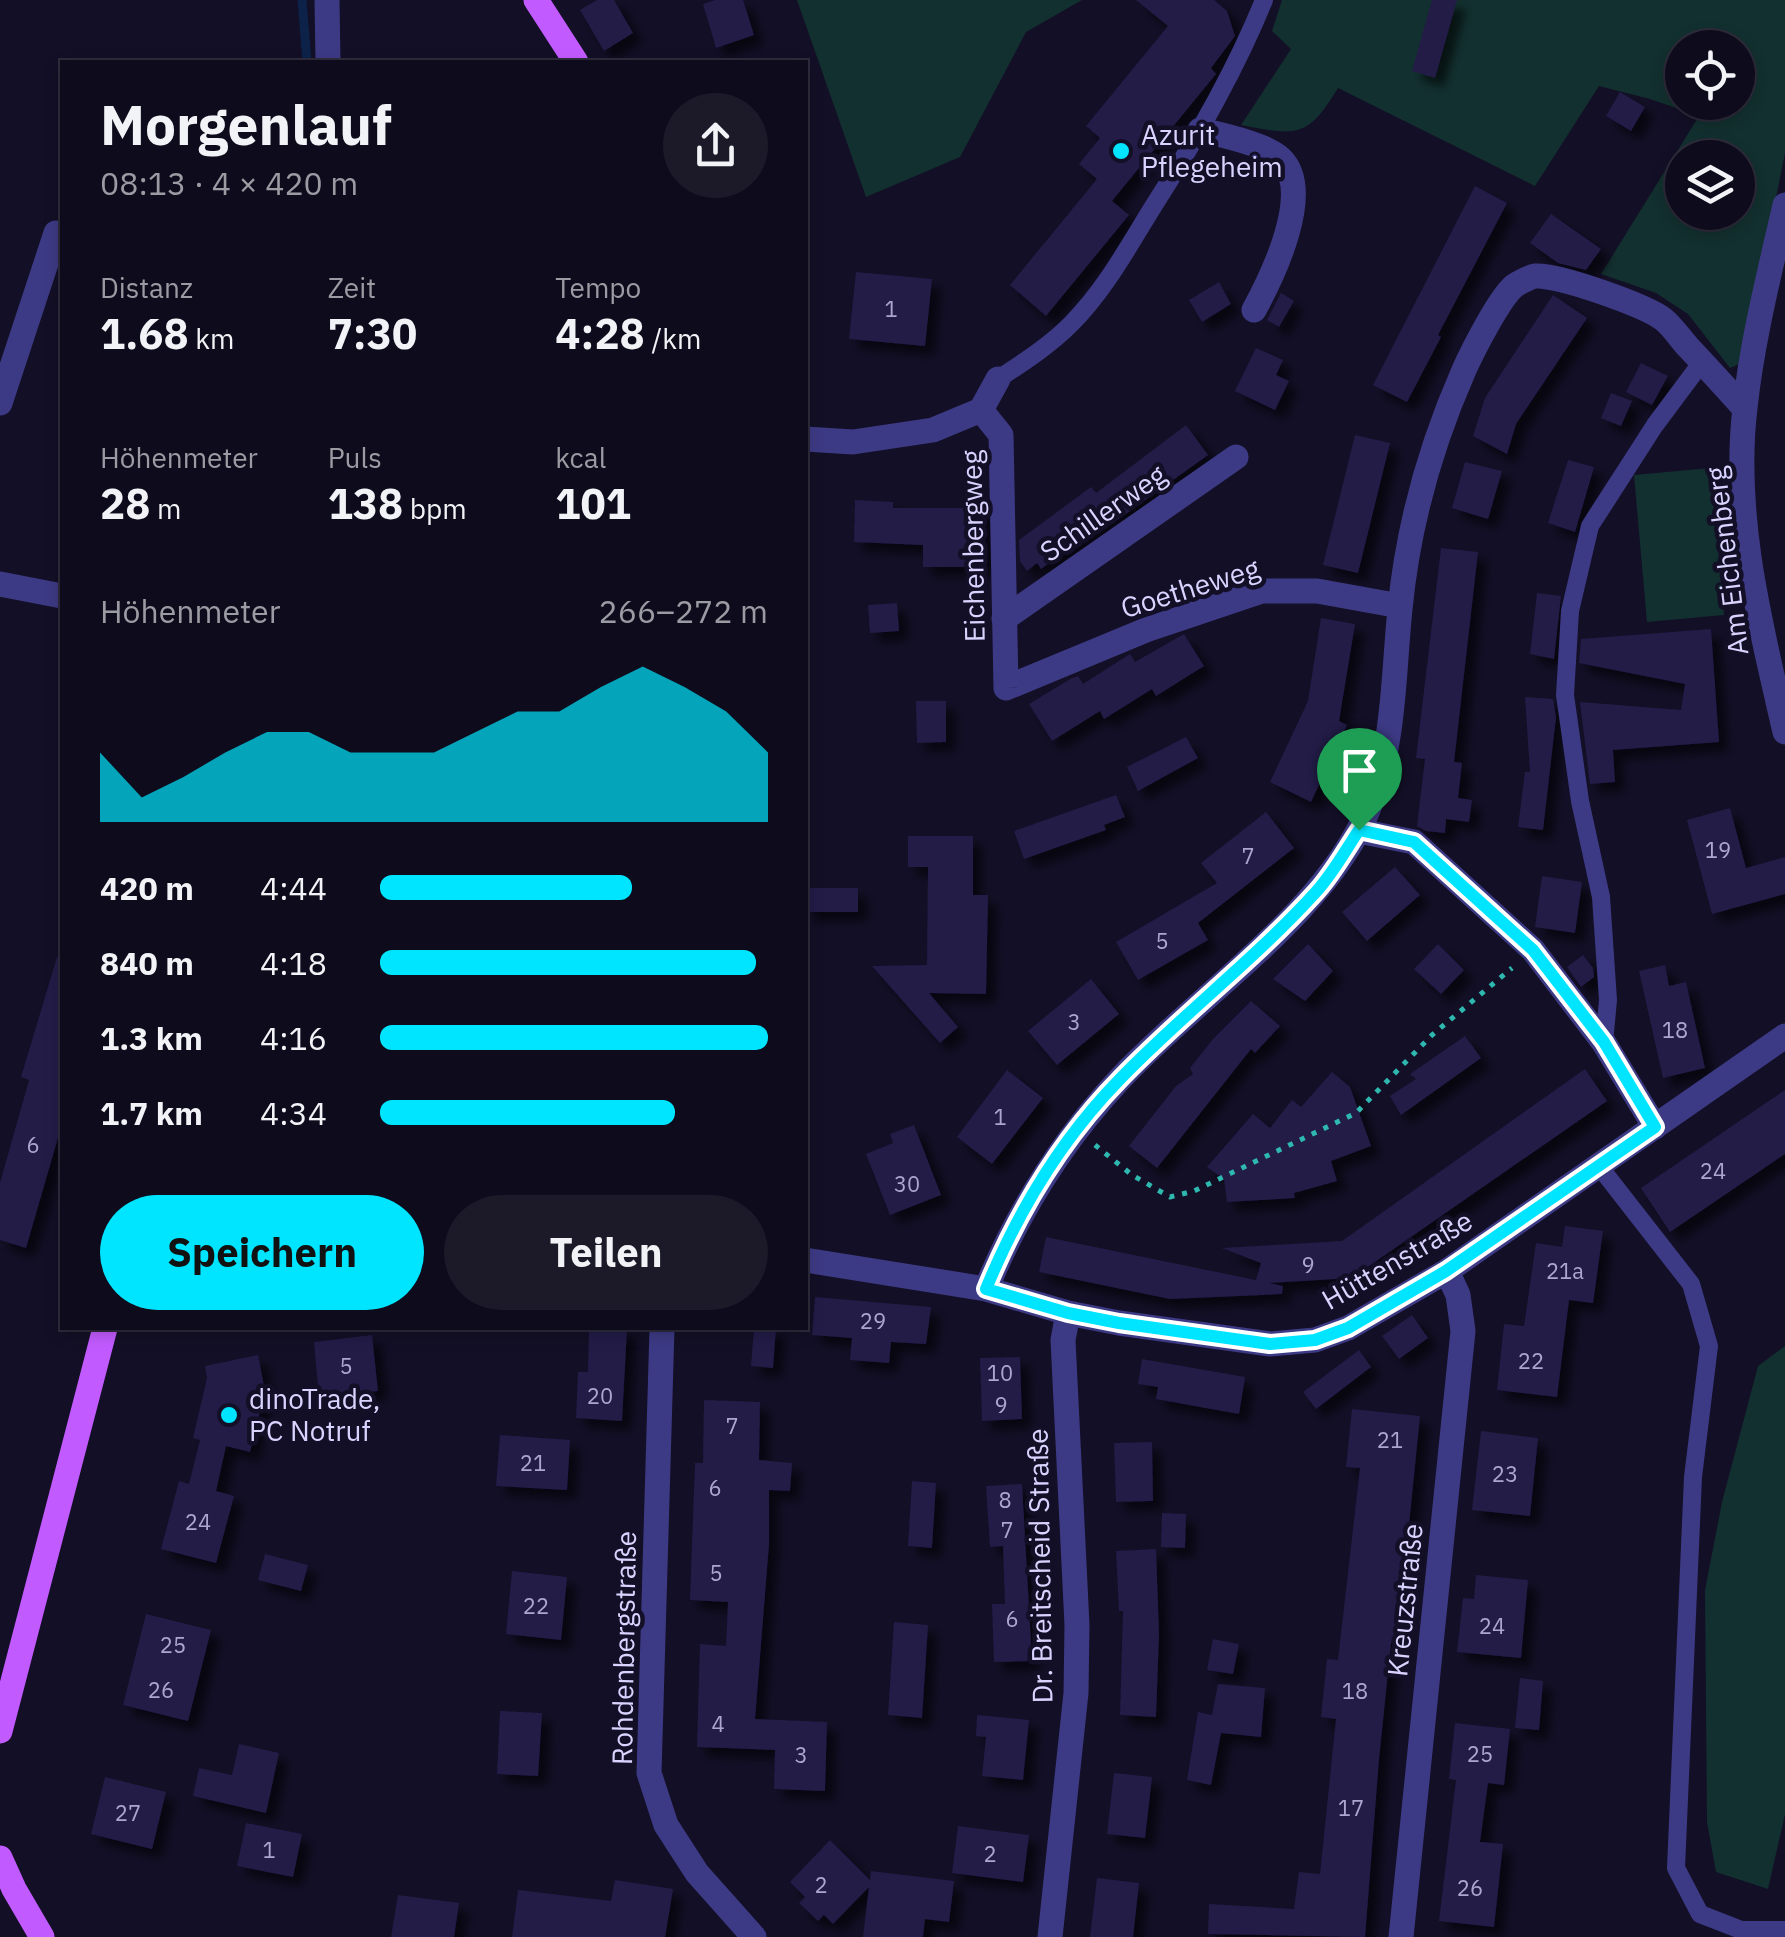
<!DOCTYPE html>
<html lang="de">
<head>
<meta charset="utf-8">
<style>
	body { margin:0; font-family:"IBM Plex Sans",sans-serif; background:#1c1929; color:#f1f3f6; height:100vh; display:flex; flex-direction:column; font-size:38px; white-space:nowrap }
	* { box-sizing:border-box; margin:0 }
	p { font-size:32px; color:#9b9ba3 }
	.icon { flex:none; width:55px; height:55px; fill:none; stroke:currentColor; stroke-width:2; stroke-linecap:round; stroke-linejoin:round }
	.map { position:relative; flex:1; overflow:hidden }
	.panel { position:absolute; left:60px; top:60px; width:748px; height:1270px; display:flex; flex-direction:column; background:#0e0b1c; border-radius:0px; box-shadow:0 5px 15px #0003,0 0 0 2px #2e2b3b }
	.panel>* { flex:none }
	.controls { position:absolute; left:1665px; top:30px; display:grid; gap:20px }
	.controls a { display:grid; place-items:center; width:90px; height:90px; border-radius:50%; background:#0e0b1c; box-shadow:0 5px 15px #0003,0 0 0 2px #2e2b3b; font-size:50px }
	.pin { position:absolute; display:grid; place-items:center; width:85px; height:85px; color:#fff; margin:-102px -42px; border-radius:50% 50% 50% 0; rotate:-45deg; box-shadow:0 0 10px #0007 }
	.pin .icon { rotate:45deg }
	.round { display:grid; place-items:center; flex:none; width:105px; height:105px; border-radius:52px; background:#1c1929 }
	.headline { display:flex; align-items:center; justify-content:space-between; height:170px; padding:0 40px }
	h1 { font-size:55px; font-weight:700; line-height:75px }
	.metrics { display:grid; grid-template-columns:repeat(3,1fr); gap:15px; height:170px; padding:10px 40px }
	.metrics div { display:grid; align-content:center }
	.metrics b { font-size:42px; font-weight:700 }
	.metrics small { font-size:28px; font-weight:400 }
	.metrics p { font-size:28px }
	.chart { height:280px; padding:20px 40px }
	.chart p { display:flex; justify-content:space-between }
	.chart svg { width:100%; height:180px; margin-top:10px; fill:#00e5ff; opacity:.7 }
	.action { display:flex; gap:20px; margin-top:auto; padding:20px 40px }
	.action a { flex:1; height:115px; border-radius:60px; background:#00e5ff; color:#111; font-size:40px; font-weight:700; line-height:115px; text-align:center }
	.action a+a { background:#1c1929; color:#f1f3f6 }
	ul { padding:0 40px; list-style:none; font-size:32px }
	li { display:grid; grid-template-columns:160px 120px 1fr; align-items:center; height:75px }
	li i { height:25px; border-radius:12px; background:#00e5ff }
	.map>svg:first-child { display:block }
	.green { fill:#12302f; fill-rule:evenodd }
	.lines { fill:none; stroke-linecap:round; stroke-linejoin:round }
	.stream { stroke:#0c2248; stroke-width:9 }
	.building { fill:#241b47; filter:url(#shadow) }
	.path { stroke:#2fb8b0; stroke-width:5; stroke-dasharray:5 8; stroke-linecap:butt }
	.service { stroke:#3d3a85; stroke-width:18 }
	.minor { stroke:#3d3a85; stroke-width:25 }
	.primary { stroke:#c25bff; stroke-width:25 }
	.route-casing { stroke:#fff; stroke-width:20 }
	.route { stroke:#00e5ff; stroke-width:12 }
	.poi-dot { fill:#00e5ff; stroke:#130f26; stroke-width:4 }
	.labels { text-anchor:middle; stroke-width:9; stroke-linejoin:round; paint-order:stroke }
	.number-label { font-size:22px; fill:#aca6d1 }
	.poi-label { font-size:28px; fill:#d9d4ff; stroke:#130f26; text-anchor:start }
	.street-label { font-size:28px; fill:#d9d4ff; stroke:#130f26 }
</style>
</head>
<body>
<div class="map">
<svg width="1785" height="1937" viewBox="0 0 1785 1937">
	<defs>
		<filter id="shadow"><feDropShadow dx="9" dy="9" stdDeviation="5" flood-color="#0009"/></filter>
	</defs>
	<rect width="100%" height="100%" fill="#130f26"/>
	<!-- green -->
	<path class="green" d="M 797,0 L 1082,0 L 1026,32 L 960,157 L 866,197 Z
		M 1282,0 L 1785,0 L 1785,153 L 1743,362 L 1730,368 L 1688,314 L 1656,293 L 1601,274 L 1699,116 L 1650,99 L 1599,86 L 1535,186 L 1338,88 C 1308,138 1297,136 1241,125 L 1291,49 L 1272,31 ZM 1682,48 L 1738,48 L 1738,102 L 1682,102 ZM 1682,158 L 1738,158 L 1738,212 L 1682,212 Z
		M 1711,468 L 1724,615 L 1647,622 L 1634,475 Z
		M 1785,1346 L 1785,1814 L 1768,1889 L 1716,1872 L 1707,1822 L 1705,1590 L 1722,1502 L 1758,1366 Z"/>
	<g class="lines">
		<!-- stream -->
		<path class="stream" d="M 302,0 L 307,62"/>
	</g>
	<!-- building -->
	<path class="building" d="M 597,0 L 614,0 L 633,33 L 604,51 L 580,10 Z
		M 715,0 L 743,0 L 754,35 L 716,48 L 703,4 Z
		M 1136,0 L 1214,0 L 1227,11 L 1235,36 L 1211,68 L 1216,74 L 1112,201 L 1129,215 L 1046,316 L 1010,285 L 1097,179 L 1079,164 L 1100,138 L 1086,126 L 1168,26 Z
		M 1432,0 L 1457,0 L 1435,78 L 1412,71 Z
		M 1620,92 L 1645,107 L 1631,131 L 1606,116 Z
		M 1475,186 L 1507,203 L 1438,335 L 1441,337 L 1407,402 L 1373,385 Z
		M 1551,214 L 1601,249 L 1586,270 L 1558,263 L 1530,243 Z
		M 856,272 L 932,279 L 925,346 L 849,339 Z
		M 1219,282 L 1231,304 L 1202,322 L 1189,300 Z
		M 1281,293 L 1294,301 L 1279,327 L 1267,320 Z
		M 1553,295 L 1587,318 L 1516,424 L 1507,454 L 1473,436 L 1485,398 Z
		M 1256,348 L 1283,360 L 1276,375 L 1289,381 L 1275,410 L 1235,391 Z
		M 1641,363 L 1668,376 L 1652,405 L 1626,392 Z
		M 1611,393 L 1632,401 L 1621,426 L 1601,418 Z
		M 1186,425 L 1208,455 L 1116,521 L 1113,516 L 1041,569 L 1037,563 L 1027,571 L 1020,561 L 1019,540 L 1091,487 L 1096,493 Z
		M 1355,435 L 1390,443 L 1358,573 L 1323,565 Z
		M 1568,460 L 1594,467 L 1575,532 L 1548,523 Z
		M 1465,462 L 1502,471 L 1488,519 L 1452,508 Z
		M 855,500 L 893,502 L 893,508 L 985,508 L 985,567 L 923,567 L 923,545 L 854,542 Z
		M 1441,548 L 1478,552 L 1454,762 L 1462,763 L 1458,798 L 1472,800 L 1469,822 L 1446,819 L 1445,833 L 1426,831 L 1417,826 L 1425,759 L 1416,758 Z
		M 1537,593 L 1561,596 L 1554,659 L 1530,654 Z
		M 897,603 L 899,631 L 870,633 L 868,605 Z
		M 1321,618 L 1355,624 L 1339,721 L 1347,725 L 1311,802 L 1270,782 L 1308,701 Z
		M 1711,629 L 1719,742 L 1613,750 L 1615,782 L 1590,784 L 1580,702 L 1681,710 L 1685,684 L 1579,663 L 1581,639 Z
		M 1184,634 L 1204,666 L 1156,696 L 1152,689 L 1104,719 L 1100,711 L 1052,741 L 1029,704 L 1072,678 L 1078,676 L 1083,684 L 1130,654 L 1135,662 Z
		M 1525,697 L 1553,699 L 1556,717 L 1543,830 L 1518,827 L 1525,772 L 1530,772 Z
		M 916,701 L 946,701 L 946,742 L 917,743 Z
		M 1186,737 L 1198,758 L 1138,791 L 1127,767 Z
		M 1116,795 L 1125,817 L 1104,825 L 1106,830 L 1024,859 L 1014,831 Z
		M 1730,808 L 1746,868 L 1785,857 L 1785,894 L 1712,914 L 1687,820 Z
		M 1266,812 L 1294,848 L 1198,923 L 1208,940 L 1138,980 L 1116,942 L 1217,883 L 1201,863 Z
		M 908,836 L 973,836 L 973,895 L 988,895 L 986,994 L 929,993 L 958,1027 L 940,1043 L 872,966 L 927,965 L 928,867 L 908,867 Z
		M 1395,867 L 1420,895 L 1367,941 L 1342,912 Z
		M 1542,876 L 1582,882 L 1575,933 L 1535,927 Z
		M 805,888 L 858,888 L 858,912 L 805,912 Z
		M 1308,944 L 1333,971 L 1305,1001 L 1273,979 Z
		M 1438,944 L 1464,970 L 1441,994 L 1414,969 Z
		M 1583,955 L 1593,968 L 1594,977 L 1581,987 L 1567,967 Z
		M 57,957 L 62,957 L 62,1124 L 26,1248 L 0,1240 L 0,1183 L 29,1080 L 21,1077 Z
		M 1665,965 L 1669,986 L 1686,982 L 1705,1068 L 1663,1078 L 1639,971 Z
		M 1091,979 L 1119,1014 L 1057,1065 L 1028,1031 Z
		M 1251,1001 L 1280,1026 L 1255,1053 L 1251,1049 L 1157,1168 L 1129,1146 L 1176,1086 L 1193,1074 L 1190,1068 L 1213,1039 Z
		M 1465,1036 L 1481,1058 L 1401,1115 L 1390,1096 L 1416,1079 L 1410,1074 Z
		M 1585,1069 L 1607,1101 L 1352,1278 L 1269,1283 L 1283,1286 L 1282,1294 L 1170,1299 L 1039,1272 L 1046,1237 L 1256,1280 L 1261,1263 L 1222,1248 L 1342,1241 Z
		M 1007,1070 L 1043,1098 L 992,1164 L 957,1137 Z
		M 1332,1072 L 1350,1087 L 1371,1146 L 1331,1161 L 1337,1181 L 1294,1193 L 1295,1198 L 1227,1202 L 1224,1179 L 1207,1167 L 1253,1114 L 1270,1128 L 1292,1100 L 1301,1107 Z
		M 1785,1090 L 1785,1154 L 1670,1232 L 1641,1188 Z
		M 914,1125 L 941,1195 L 890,1215 L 866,1154 L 893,1143 L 890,1134 Z
		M 1565,1226 L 1603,1231 L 1593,1303 L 1569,1300 L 1557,1397 L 1497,1390 L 1504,1324 L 1524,1326 L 1536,1243 L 1562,1247 Z
		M 815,1297 L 931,1307 L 926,1344 L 891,1342 L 889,1363 L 850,1360 L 852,1338 L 812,1335 Z
		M 1412,1315 L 1428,1338 L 1399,1359 L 1382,1336 Z
		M 589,1328 L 627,1328 L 622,1421 L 576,1418 L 578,1372 L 588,1372 Z
		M 754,1328 L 776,1328 L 773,1368 L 751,1366 Z
		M 372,1335 L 378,1391 L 319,1397 L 314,1342 Z
		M 1359,1350 L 1371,1367 L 1316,1409 L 1303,1392 Z
		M 258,1355 L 265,1391 L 250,1452 L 226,1446 L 216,1491 L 234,1496 L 216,1563 L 161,1549 L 179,1481 L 189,1484 L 200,1440 L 193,1438 L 207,1378 L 205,1366 Z
		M 1020,1357 L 1022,1419 L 982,1421 L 980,1358 Z
		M 1142,1359 L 1245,1377 L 1239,1414 L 1156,1399 L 1158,1387 L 1138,1384 Z
		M 704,1400 L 760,1402 L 759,1460 L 792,1463 L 790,1491 L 769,1490 L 769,1544 L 755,1719 L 827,1722 L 825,1791 L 774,1789 L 775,1750 L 697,1747 L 700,1644 L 726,1646 L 728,1602 L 690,1600 L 695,1463 L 703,1463 Z
		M 1352,1409 L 1420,1416 L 1397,1643 L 1391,1643 L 1379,1759 L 1365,1937 L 1208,1934 L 1209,1904 L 1294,1909 L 1299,1872 L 1320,1874 L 1336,1719 L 1321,1717 L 1327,1659 L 1338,1660 L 1360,1468 L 1346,1467 Z
		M 1481,1431 L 1538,1438 L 1530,1516 L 1472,1510 Z
		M 500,1435 L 570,1440 L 567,1490 L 496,1486 Z
		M 1152,1442 L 1153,1501 L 1116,1502 L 1114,1443 Z
		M 912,1481 L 936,1483 L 932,1548 L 908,1546 Z
		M 1022,1484 L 1032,1661 L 994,1662 L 992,1604 L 1005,1604 L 1003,1546 L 990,1547 L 986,1486 Z
		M 1162,1513 L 1186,1514 L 1185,1548 L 1161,1547 Z
		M 1156,1549 L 1159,1634 L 1156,1717 L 1120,1715 L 1123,1611 L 1119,1611 L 1116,1551 Z
		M 265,1554 L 308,1565 L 301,1591 L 258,1580 Z
		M 512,1571 L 567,1577 L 561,1640 L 506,1634 Z
		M 1476,1575 L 1528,1580 L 1521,1658 L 1457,1652 L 1463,1598 L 1474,1599 Z
		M 146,1614 L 211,1630 L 188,1721 L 123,1705 Z
		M 894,1622 L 928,1625 L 922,1718 L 888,1715 Z
		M 1213,1639 L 1239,1644 L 1233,1674 L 1207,1670 Z
		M 1520,1678 L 1543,1681 L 1539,1730 L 1515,1728 Z
		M 1218,1684 L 1265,1688 L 1261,1737 L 1221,1733 L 1211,1785 L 1187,1780 L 1198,1712 L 1212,1715 Z
		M 500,1711 L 542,1713 L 538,1776 L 497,1774 Z
		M 977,1715 L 1029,1720 L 1023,1780 L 982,1776 L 986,1737 L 976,1736 Z
		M 1455,1723 L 1510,1729 L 1504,1785 L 1488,1783 L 1480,1842 L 1503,1844 L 1494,1927 L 1439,1921 L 1456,1780 L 1449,1779 Z
		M 239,1744 L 279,1753 L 266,1813 L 193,1796 L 199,1768 L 232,1775 Z
		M 1114,1773 L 1152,1777 L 1145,1838 L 1107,1834 Z
		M 105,1777 L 166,1792 L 152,1849 L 91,1834 Z
		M 246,1823 L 302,1834 L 293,1877 L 237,1866 Z
		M 958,1826 L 1029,1835 L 1023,1882 L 952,1873 Z
		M 830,1840 L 870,1880 L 871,1871 L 954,1881 L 949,1922 L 925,1919 L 923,1937 L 863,1937 L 869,1887 L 833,1924 L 824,1915 L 818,1921 L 799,1903 L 805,1897 L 790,1882 Z
		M 1097,1878 L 1139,1883 L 1133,1937 L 1090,1937 Z
		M 615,1880 L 673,1889 L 665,1937 L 512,1937 L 518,1890 L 611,1901 Z
		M 398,1895 L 459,1903 L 454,1937 L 391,1937 Z"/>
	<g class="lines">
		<!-- path -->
		<path class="path" d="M 1095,1145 L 1132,1175 L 1170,1197 L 1194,1191 L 1356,1113 L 1432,1035 L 1512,968"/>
		<!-- service -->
		<path class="service" d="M 998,379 C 1024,362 1049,346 1071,324 C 1104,291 1127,249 1151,210 C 1194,143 1234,74 1264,0
			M 1604,1043 L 1608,1000 L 1601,897 L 1580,801 L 1565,695 L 1570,611 L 1590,526 L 1655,425 L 1702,362
			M 1599,1166 L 1691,1284 L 1709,1346 L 1693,1477 L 1676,1868 L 1700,1914 L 1741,1930 L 1785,1930"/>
		<!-- minor -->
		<path class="minor" d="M 327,0 L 328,62
			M 1200,130 C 1219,134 1267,145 1280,158 C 1315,190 1272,277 1254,310
			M 1785,205 C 1770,271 1752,341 1745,408 C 1732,516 1761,627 1785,732
			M 0,403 L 56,233
			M 981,410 L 1001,435 L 1006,688 L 1146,630 L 1262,591 L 1317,591 L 1400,606
			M 805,439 L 853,442 L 933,430 L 981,410 L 998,379
			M 0,584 L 62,596
			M 1004,619 L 1236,457
			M 1359,831 L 1414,842 L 1533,950 L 1604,1043 L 1655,1127
			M 805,1260 L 986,1289 L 1068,1313 L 1119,1323 L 1270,1344 L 1315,1340 L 1348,1328 L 1447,1271 L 1785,1036
			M 986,1289 C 1018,1212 1062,1141 1119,1080 C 1196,997 1325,914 1368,810 C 1395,745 1393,677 1400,609 C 1408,526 1430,447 1464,370 C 1473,350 1499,299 1514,286 C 1518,283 1530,277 1535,276 C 1557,274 1644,305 1663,319 C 1672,326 1680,338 1688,347 C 1707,367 1726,388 1744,408
			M 662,1328 L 649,1773 L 666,1825 L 697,1873 L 754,1937
			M 1050,1937 L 1076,1693 L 1077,1625 L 1063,1340 L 1068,1313
			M 1401,1937 L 1463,1331 L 1458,1295 L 1447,1271"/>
		<!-- primary -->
		<path class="primary" d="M 536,0 L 576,62
			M 0,1731 L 105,1328
			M 0,1858 L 14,1889 L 42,1937"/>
	</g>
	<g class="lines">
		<!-- route casing -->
		<g class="route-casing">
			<path id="route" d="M 1359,830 L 1414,842 L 1533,950 L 1604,1042 L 1655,1127 L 1446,1271 L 1348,1328 L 1315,1340 L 1270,1344 L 1119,1323 L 1068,1313 L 986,1289 C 1018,1211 1062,1138 1121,1078 C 1183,1014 1255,959 1315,893 C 1332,875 1345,851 1359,830 Z"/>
		</g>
		<!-- route -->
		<use href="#route" class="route"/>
	</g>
	<!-- markers -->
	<g class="poi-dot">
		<circle cx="1121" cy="151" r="10"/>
		<circle cx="229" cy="1415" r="10"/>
	</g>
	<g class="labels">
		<!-- number labels -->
		<g class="number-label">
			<text x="891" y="317">1</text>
			<text x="1718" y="858">19</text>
			<text x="1248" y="864">7</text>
			<text x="1162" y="949">5</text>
			<text x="1074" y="1030">3</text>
			<text x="1675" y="1038">18</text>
			<text x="1000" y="1125">1</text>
			<text x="33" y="1153">6</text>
			<text x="1713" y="1179">24</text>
			<text x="907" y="1192">30</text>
			<text x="1308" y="1273">9</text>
			<text x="1565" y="1279">21a</text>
			<text x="873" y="1329">29</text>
			<text x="1531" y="1369">22</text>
			<text x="346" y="1374">5</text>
			<text x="1000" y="1381">10</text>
			<text x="600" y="1404">20</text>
			<text x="1001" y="1413">9</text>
			<text x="732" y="1434">7</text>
			<text x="1390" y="1448">21</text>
			<text x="533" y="1471">21</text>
			<text x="1505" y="1482">23</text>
			<text x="715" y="1496">6</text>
			<text x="1005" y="1508">8</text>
			<text x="198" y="1530">24</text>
			<text x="1007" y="1538">7</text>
			<text x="716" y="1581">5</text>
			<text x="536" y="1614">22</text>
			<text x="1012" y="1627">6</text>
			<text x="1492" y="1634">24</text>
			<text x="173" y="1653">25</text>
			<text x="161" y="1698">26</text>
			<text x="1355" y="1699">18</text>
			<text x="718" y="1732">4</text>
			<text x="1480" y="1762">25</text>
			<text x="801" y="1763">3</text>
			<text x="1351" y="1816">17</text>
			<text x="128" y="1821">27</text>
			<text x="269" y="1858">1</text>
			<text x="990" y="1862">2</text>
			<text x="821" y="1893">2</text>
			<text x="1470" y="1896">26</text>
		</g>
		<!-- poi labels -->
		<g class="poi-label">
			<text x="1141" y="145">Azurit<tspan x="1141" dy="32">Pflegeheim</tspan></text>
			<text x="249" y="1409">dinoTrade,<tspan x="249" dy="32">PC Notruf</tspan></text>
		</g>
		<!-- street labels -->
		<g class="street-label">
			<text transform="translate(1103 513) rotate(-35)" y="10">Schillerweg</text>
			<text transform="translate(973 546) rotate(-91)" y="10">Eichenbergweg</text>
			<text transform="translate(1727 561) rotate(-97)" y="10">Am Eichenberg</text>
			<text transform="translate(1190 588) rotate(-17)" y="10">Goetheweg</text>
			<text transform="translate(1397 1260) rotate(-30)" y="10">Hüttenstraße</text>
			<text transform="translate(1040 1566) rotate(-91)" y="10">Dr. Breitscheid Straße</text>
			<text transform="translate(1405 1600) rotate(-84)" y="10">Kreuzstraße</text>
			<text transform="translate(624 1648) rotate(-89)" y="10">Rohdenbergstraße</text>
		</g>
	</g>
</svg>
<div class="controls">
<a><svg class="icon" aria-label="locate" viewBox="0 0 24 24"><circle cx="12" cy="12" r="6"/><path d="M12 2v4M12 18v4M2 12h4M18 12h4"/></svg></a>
<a><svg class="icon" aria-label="layers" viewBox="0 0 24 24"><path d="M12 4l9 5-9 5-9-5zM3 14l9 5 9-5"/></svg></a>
</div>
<div class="pin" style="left:1359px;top:830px;background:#1e9e55"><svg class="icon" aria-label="arrive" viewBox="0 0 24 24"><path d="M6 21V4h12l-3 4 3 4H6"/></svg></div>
<section class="panel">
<div class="headline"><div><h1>Morgenlauf</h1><p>08:13 · 4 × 420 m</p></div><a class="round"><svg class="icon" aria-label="share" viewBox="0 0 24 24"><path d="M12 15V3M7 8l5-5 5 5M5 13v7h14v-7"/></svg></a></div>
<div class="metrics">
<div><p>Distanz</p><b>1.68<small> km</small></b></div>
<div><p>Zeit</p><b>7:30</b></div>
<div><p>Tempo</p><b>4:28<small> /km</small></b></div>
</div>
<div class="metrics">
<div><p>Höhenmeter</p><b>28<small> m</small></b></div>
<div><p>Puls</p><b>138<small> bpm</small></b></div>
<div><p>kcal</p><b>101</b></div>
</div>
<div class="chart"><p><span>Höhenmeter</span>266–272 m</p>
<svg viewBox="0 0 160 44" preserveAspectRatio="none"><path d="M0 44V27L10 38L20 33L30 27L40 22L50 22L60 27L70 27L80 27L90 22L100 17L110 17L120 11L130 6L140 11L150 17L160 27V44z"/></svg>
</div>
<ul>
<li><b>420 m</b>4:44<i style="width:65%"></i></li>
<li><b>840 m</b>4:18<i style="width:97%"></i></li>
<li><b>1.3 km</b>4:16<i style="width:100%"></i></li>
<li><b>1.7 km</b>4:34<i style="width:76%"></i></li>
</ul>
<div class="action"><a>Speichern</a><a>Teilen</a></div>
</section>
</div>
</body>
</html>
